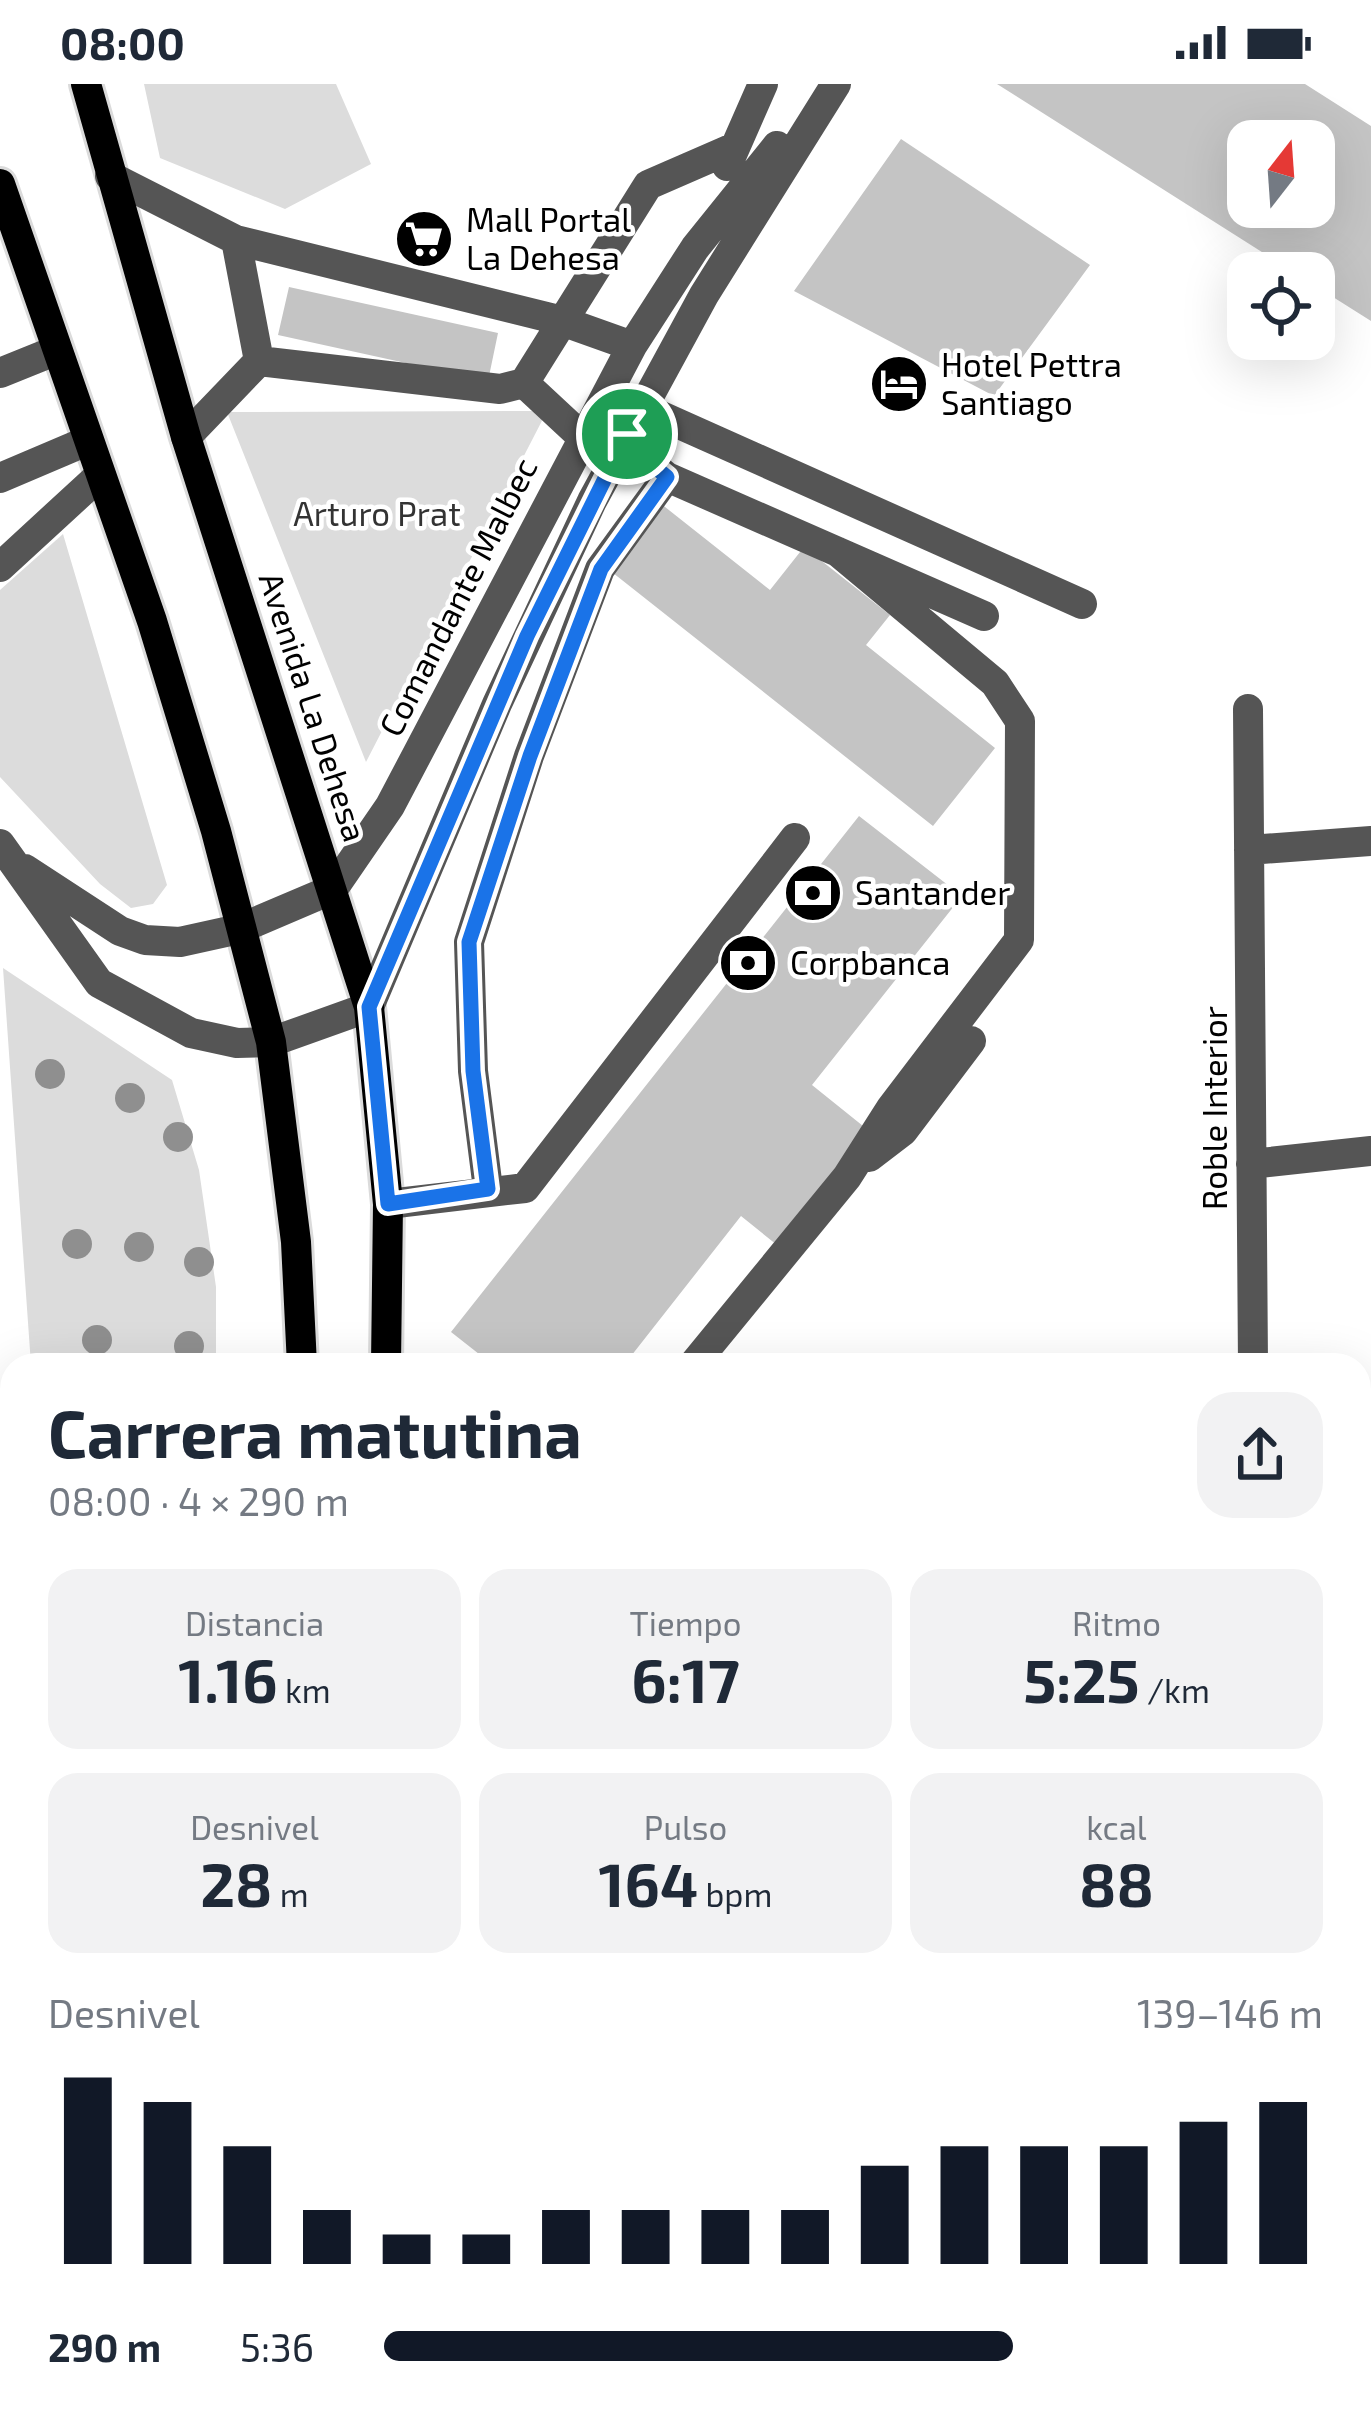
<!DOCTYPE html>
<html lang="es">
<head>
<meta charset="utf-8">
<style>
	body { margin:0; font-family:"Exo 2",sans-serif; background:#f2f2f3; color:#1f2937; height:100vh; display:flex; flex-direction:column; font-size:45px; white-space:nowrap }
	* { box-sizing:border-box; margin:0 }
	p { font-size:39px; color:#747a83 }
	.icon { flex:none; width:66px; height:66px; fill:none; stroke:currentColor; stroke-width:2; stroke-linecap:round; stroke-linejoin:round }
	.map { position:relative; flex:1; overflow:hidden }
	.sheet { position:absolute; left:0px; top:1269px; width:1371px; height:1062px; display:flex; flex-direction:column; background:#fff; border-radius:36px 36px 0 0; box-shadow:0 12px 48px #0002 }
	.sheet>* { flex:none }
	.needle { width:78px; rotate:17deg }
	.controls { position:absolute; left:1227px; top:36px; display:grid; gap:24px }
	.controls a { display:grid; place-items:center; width:108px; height:108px; border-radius:24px; background:#fff; box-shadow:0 12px 48px #0002; font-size:60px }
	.pin { position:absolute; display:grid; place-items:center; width:102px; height:102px; color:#fff; margin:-51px; border:6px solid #fff; border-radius:50%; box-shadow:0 3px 12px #0007 }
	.round { display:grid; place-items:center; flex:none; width:126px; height:126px; border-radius:36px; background:#f2f2f3 }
	.headline { display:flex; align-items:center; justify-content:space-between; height:204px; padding:0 48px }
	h1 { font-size:66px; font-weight:700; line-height:90px }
	.figures { display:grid; grid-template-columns:repeat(3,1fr); gap:18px; height:204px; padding:12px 48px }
	.figures div { display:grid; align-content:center; border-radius:30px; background:#f2f2f3; text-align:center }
	.figures b { font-size:60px; font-weight:700 }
	.figures small { font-size:33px; font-weight:400 }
	.figures p { font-size:33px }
	.chart { height:336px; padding:24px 48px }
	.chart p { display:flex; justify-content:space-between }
	.chart svg { width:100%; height:216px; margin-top:12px; stroke:#111827; stroke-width:6 }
	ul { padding:0 48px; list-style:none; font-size:39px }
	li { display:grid; grid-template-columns:192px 144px 1fr; align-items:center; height:90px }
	li i { height:30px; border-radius:15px; background:#111827 }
	.status { display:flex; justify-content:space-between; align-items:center; height:84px; padding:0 60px; background:#fff; direction:ltr }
	.status svg { height:33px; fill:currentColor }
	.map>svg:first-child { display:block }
	.green { fill:#dcdcdc }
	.building { fill:#c4c4c4; fill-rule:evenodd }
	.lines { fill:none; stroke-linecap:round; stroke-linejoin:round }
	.major-casing { stroke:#dbdbdb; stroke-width:36 }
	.minor { stroke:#555; stroke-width:30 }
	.major { stroke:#000; stroke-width:30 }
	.tree { fill:#8f8f8f }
	.route-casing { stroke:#fff; stroke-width:24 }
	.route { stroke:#1a73e8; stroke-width:15 }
	.labels { text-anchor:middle; stroke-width:9; stroke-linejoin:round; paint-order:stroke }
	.poi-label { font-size:33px; fill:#000; stroke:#fff; text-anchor:start }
	.park-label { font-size:33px; fill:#333; stroke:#fff }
	.street-label { font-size:33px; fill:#000; stroke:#fff }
</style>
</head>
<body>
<div class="status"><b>08:00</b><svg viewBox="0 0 49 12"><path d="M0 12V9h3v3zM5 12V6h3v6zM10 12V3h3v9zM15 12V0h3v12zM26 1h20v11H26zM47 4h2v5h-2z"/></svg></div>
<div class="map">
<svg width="1371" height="2331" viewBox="0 0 1371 2331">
	<rect width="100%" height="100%" fill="#fff"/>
	<!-- green -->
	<path class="green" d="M 144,0 L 336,0 L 371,80 L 285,125 L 160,74 Z
		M 547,327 L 366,678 L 227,328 Z
		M 63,450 L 167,801 L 153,820 L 131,824 L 100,800 L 0,693 L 0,506 Z
		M 3,884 L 172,996 L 199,1086 L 216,1203 L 216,1281 L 31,1281 Z"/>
	<!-- building -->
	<path class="building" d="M 997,0 L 1305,0 L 1371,42 L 1371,237 L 1314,201 L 1314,189 L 1295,189 ZM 1248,57 L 1314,57 L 1314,123 L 1248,123 Z
		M 901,55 L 1090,181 L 994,312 L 794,207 Z
		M 289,203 L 498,249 L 488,297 L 278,251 Z
		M 660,419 L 770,506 L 804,463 L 890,531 L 866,561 L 995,664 L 933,742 L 608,485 Z
		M 859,732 L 962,812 L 812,1001 L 868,1046 L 777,1161 L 741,1132 L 624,1281 L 493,1281 L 451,1248 Z
		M 0,1566 L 12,1566 L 12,1766 L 0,1766 Z"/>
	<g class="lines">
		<!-- major casing -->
		<g class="major-casing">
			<path id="major" d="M 86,0 L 186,353 L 369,923 L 388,1120 L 386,1281
				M 0,100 L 152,537 L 216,747 L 271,958 L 296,1158 L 302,1281
				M 374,2319 L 374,2331
				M 306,2331 L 306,2319"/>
		</g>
		<!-- minor -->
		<path class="minor" d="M 727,82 L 763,0
			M 110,92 L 236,156 L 559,236 L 632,262
			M 236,156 L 259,277
			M 259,277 L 500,305 L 524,299 L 648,101 L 733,64
			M 0,289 L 57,266
			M 524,299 L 581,352
			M 641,323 L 1082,520
			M 627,350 L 639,370 L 667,393 L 984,532
			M 186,353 L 259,277
			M 0,394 L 87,357
			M 0,483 L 99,392
			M 1248,625 L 1253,1281
			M 0,760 L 99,899 L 191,949 L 237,959 L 271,958 L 369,923 L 497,620 L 592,417 L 704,211 L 836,0
			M 1249,766 L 1371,757
			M 25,785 L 120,847 L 145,856 L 180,858 L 239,845 L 333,805 L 390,722 L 632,262 L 695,164 L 777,62
			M 869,1073 L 903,1047 L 971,957
			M 1251,1080 L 1371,1067
			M 488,1105 L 473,987 L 469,858 L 529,672 L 600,485 L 667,393
			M 388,1120 L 525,1104 L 795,754
			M 693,1281 L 847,1093 L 891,1024 L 1019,856 L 1020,637 L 995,599 L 838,468
			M 1359,1864 L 1371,1864
			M 0,1889 L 12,1889
			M 458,2319 L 476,2331
			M 497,2331 L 566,2326 L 577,2319
			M 1270,2331 L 1271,2321"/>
		<!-- major -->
		<use href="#major" class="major"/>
	</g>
	<!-- trees -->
	<g class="tree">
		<circle cx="50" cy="990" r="15"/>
		<circle cx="130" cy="1014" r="15"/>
		<circle cx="178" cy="1053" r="15"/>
		<circle cx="77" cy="1160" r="15"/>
		<circle cx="139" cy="1163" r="15"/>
		<circle cx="199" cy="1178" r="15"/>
		<circle cx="97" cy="1256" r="15"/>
		<circle cx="189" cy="1262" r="15"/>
	</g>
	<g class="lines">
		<!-- route casing -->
		<g class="route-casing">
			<path id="route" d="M 627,350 L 639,370 L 667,393 L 601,485 L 530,672 L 469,858 L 473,987 L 488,1105 L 388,1120 L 369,923 L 527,552 Z"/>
		</g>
		<!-- route -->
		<use href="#route" class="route"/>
	</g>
	<!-- icons -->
	<defs>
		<g id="supermarket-disc" transform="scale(3)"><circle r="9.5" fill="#000" stroke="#fff"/><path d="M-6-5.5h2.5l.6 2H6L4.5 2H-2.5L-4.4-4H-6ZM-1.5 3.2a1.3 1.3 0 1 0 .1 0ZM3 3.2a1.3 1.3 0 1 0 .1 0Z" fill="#fff"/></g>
		<g id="hotel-disc" transform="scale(3)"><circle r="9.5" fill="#000" stroke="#fff"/><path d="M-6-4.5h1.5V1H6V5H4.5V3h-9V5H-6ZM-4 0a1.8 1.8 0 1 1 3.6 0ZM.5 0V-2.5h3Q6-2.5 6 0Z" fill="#fff"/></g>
		<g id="bank-disc" transform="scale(3)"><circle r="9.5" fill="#000" stroke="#fff"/><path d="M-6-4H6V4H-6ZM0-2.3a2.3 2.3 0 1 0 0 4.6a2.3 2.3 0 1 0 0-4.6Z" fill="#fff"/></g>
	</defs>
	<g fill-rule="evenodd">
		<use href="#supermarket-disc" x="424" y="155"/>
		<use href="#hotel-disc" x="899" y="300"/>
		<use href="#bank-disc" x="813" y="809"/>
		<use href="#bank-disc" x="748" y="879"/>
	</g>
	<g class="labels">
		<!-- poi labels -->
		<g class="poi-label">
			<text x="466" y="148">Mall Portal<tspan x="466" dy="38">La Dehesa</tspan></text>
			<text x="941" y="293">Hotel Pettra<tspan x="941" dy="38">Santiago</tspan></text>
			<text x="855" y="821">Santander</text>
			<text x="790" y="891">Corpbanca</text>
		</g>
		<!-- park labels -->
		<g class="park-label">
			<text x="377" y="442">Arturo Prat</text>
		</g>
		<!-- street labels -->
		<g class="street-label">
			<text transform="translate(458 513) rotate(-63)" y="12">Comandante Malbec</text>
			<text transform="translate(313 623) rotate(72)" y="12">Avenida La Dehesa</text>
			<text transform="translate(1215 1024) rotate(-90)" y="12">Roble Interior</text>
		</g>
	</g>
</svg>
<div class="controls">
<a><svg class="needle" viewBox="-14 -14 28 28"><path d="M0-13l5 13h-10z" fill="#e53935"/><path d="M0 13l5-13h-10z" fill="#747a83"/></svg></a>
<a><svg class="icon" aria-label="locate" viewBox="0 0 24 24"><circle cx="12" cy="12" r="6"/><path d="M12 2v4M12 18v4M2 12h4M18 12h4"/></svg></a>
</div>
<div class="pin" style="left:627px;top:350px;background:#1e9e55"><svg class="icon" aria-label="arrive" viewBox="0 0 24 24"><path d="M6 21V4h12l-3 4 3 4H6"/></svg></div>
<section class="sheet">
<div class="headline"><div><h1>Carrera matutina</h1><p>08:00 · 4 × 290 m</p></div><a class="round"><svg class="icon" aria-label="share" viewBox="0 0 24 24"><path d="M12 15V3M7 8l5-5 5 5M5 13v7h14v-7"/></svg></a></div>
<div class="figures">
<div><p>Distancia</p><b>1.16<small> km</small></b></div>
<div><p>Tiempo</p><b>6:17</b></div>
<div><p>Ritmo</p><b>5:25<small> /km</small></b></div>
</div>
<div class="figures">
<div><p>Desnivel</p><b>28<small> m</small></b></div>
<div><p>Pulso</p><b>164<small> bpm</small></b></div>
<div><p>kcal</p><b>88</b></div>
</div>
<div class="chart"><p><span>Desnivel</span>139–146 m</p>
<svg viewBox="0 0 160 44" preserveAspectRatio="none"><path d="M5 44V6M15 44V11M25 44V20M35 44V33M45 44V38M55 44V38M65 44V33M75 44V33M85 44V33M95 44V33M105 44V24M115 44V20M125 44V20M135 44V20M145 44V15M155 44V11"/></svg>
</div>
<ul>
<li><b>290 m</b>5:36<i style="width:67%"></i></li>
</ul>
</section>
</div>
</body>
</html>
